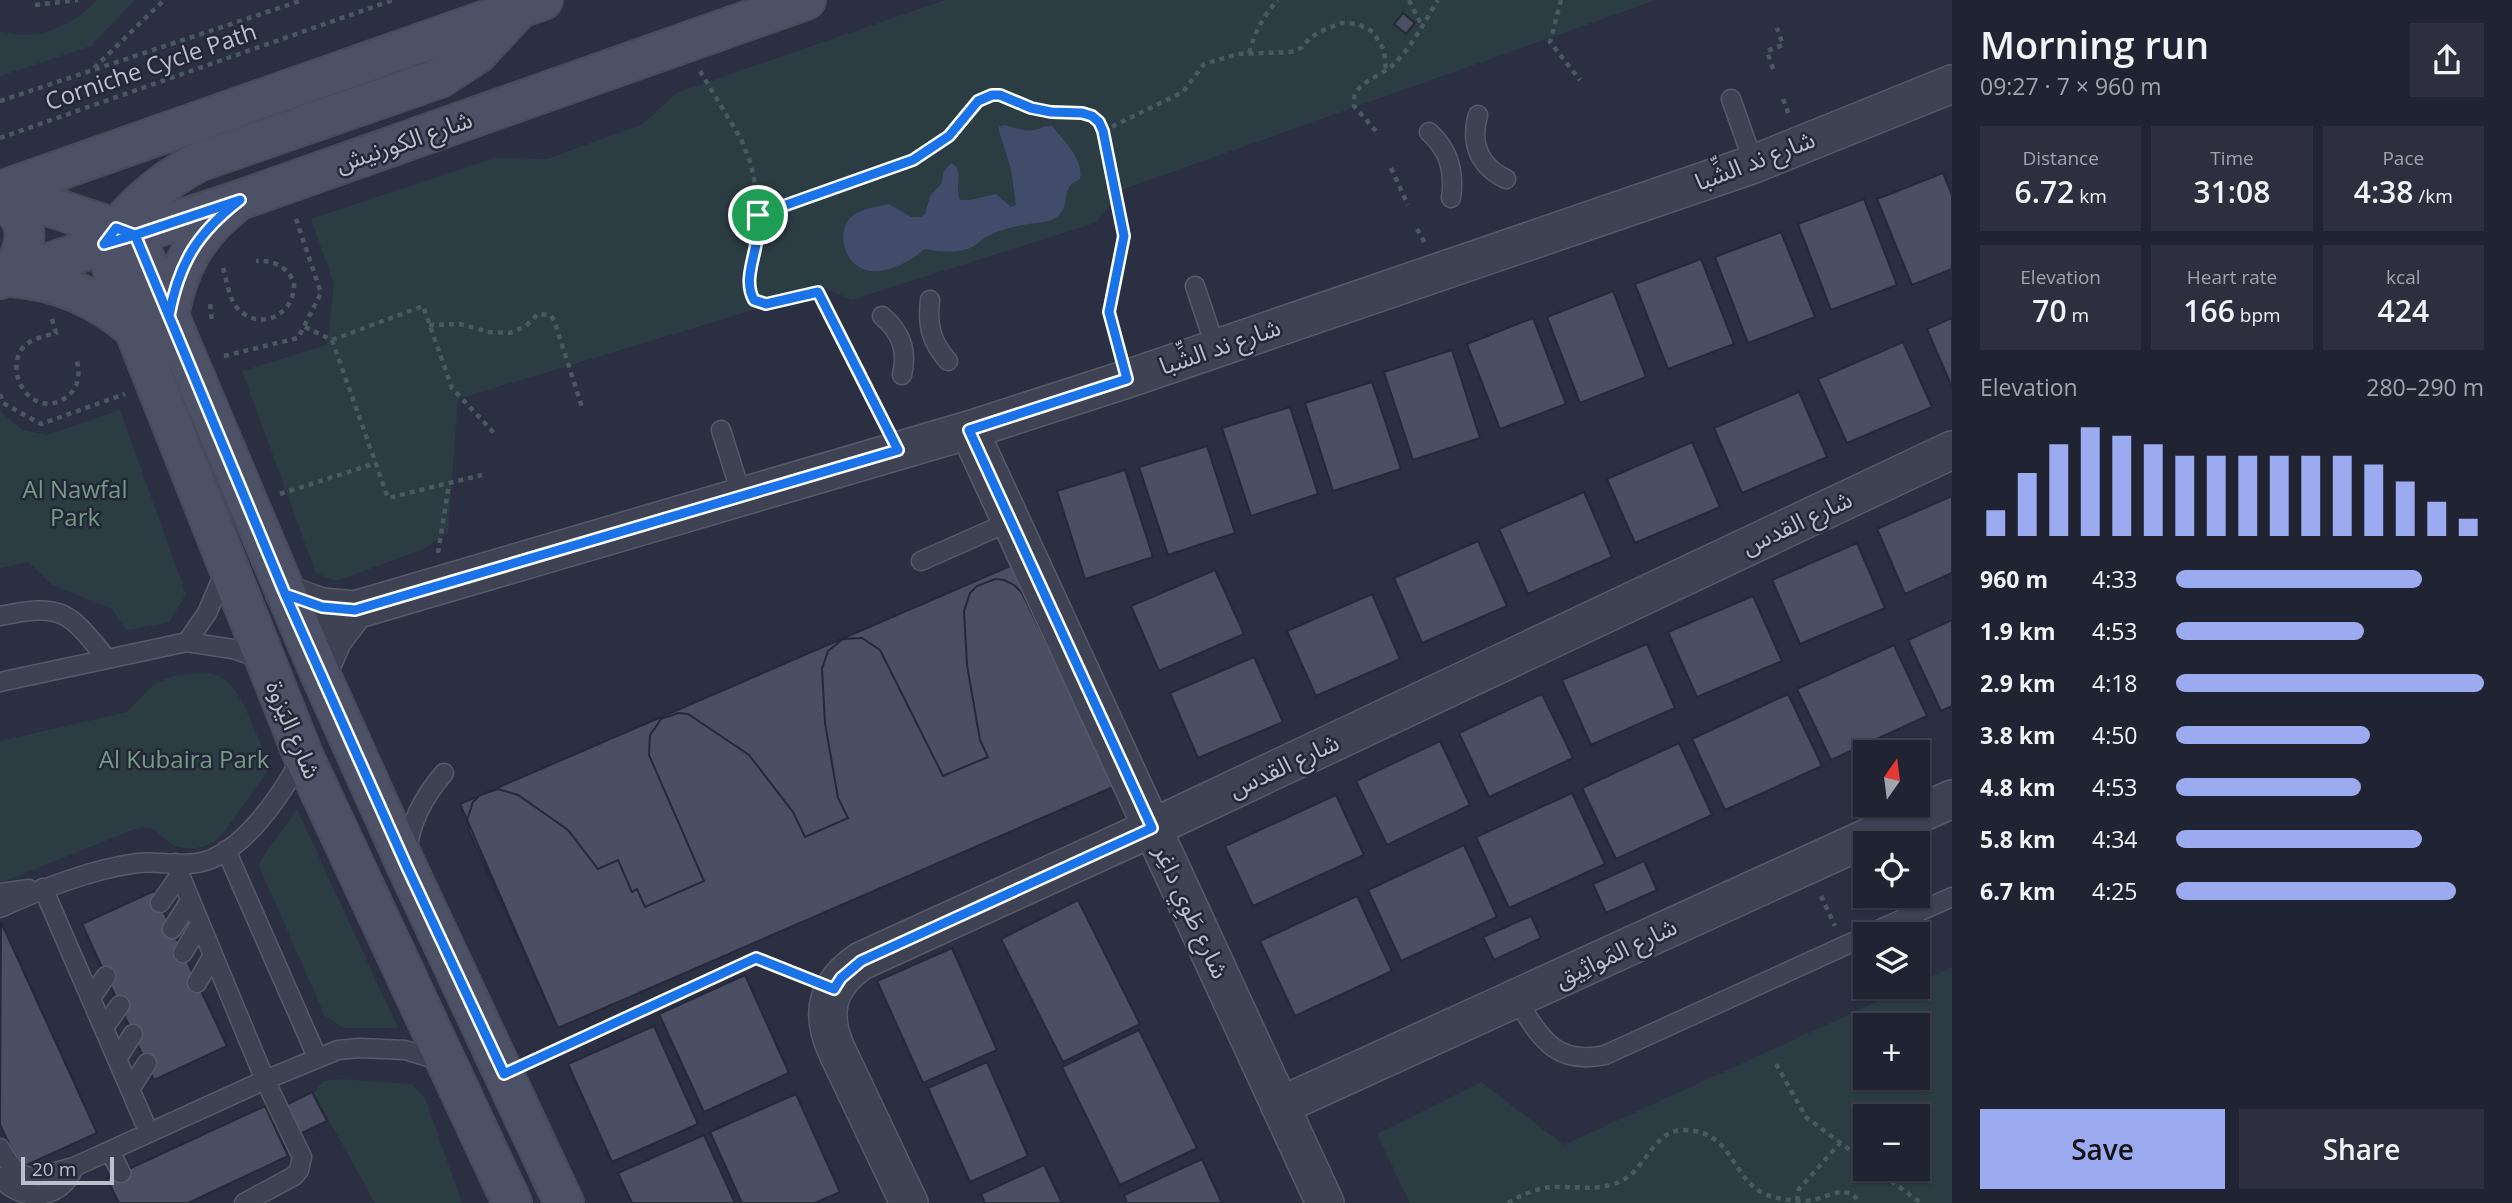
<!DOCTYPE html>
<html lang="en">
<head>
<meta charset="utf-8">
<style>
	body { margin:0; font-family:"Open Sans","Noto Sans Arabic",sans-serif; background:#2d2f3e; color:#f1f3f6; height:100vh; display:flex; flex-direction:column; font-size:26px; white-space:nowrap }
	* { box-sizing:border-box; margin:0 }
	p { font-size:23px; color:#a2a4ac }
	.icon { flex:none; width:38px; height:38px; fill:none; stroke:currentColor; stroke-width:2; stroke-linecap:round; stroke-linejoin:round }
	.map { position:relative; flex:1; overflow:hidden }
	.side { display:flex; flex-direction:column; background:#202332; width:560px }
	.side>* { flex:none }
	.needle { width:46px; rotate:14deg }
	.controls { position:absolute; left:1853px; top:740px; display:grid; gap:14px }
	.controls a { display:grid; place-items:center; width:77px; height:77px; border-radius:0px; background:#202332; box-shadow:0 2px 5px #0004,0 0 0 2px #3d404d; font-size:35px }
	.scale { position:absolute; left:21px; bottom:18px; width:93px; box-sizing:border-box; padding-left:7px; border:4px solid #bcbecc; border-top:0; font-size:19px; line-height:24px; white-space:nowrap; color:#bcbecc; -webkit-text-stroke:5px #232737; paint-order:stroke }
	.pin { position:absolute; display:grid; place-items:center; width:60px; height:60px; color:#fff; margin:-30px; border:4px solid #fff; border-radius:50%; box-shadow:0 2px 7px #0007 }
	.round { display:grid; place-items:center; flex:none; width:74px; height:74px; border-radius:0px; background:#2d2f3e }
	.head { display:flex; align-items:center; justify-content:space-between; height:119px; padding:0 28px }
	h1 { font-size:38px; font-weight:600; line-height:52px }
	.stats { display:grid; grid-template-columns:repeat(3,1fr); gap:10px; height:119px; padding:7px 28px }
	.stats div { display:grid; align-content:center; border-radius:0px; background:#2d2f3e; text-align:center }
	.stats b { font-size:30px; font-weight:600 }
	.stats small { font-size:19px; font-weight:400 }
	.stats p { font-size:19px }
	.chart { height:196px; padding:14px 28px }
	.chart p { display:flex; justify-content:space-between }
	.chart svg { width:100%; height:126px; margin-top:7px; stroke:#9cabf0; stroke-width:6 }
	.cta { display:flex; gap:14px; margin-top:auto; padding:14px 28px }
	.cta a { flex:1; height:80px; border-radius:0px; background:#9cabf0; color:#111; font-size:28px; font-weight:600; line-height:80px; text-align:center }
	.cta a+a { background:#2d2f3e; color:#f1f3f6 }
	ul { padding:0 28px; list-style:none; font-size:23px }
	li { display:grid; grid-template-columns:112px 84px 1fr; align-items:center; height:52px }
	li i { height:18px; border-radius:9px; background:#9cabf0 }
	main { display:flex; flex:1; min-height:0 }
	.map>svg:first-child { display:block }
	.green { fill:#2c3c43; fill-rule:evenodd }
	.water { fill:#434b6b }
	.building { fill:#4a4f64; stroke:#252939; stroke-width:2 }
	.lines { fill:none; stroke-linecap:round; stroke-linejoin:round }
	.lane-casing { stroke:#575a69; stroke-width:21 }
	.street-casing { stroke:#575a69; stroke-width:40 }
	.secondary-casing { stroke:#484b5b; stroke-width:42 }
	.path { stroke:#4a5960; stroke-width:4.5; stroke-dasharray:5 5; stroke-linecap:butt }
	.lane { stroke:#3e4252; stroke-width:18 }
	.street { stroke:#3e4252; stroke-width:37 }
	.secondary { stroke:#4d5165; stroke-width:38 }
	.route-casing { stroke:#fff; stroke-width:14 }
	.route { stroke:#1a73e8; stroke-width:9 }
	.labels { text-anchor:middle; stroke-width:5; stroke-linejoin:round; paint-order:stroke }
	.street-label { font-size:24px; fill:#bcbecc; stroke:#232737 }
	.park-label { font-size:24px; fill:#759a85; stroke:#232737 }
</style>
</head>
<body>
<main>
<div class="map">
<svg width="1952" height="1203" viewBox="0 0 1952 1203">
	<rect width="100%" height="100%" fill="#2a2f42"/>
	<!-- green -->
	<path class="green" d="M 97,0 L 135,0 L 91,46 L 0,76 L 0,31 C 37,42 71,27 97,0 Z
		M 945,0 L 1656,0 L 1124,189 L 1095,223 L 851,300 L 826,288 L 458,399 L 448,532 L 424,549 L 336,581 L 316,573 L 242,371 L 327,345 L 334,284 L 311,219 L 495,158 L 547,159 L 643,124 L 676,93 Z
		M 120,410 L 186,594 L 169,623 L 126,630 L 112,609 L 51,584 L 29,562 L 0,568 L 0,411 L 22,430 L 47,435 Z
		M 197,673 C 207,673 215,673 224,679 C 242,690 261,746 270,767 C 260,781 224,836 214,842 C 201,849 185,851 172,844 C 155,834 159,824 135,829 L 0,883 L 0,741 L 127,712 L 154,684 L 173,676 Z
		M 297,809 L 398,1028 L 344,1028 L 325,1016 L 258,864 Z
		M 1952,967 L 1952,1203 L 1410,1203 L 1377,1134 L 1481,1082 L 1564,1145 L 1909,987 L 1918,987 L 1918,983 ZM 1866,1026 L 1918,1026 L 1918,1078 L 1866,1078 ZM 1918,1116 L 1918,1169 L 1866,1169 L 1866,1116 Z
		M 341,1079 L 411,1084 L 425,1098 L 462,1203 L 375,1203 L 314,1093 L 323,1081 Z"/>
	<!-- water -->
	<path class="water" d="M 1004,125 C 1014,127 1024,132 1034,130 C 1041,129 1044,125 1052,126 C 1063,140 1084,159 1080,179 C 1058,189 1072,200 1060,214 C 1051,224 1034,222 1023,225 C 1012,227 996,231 986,237 C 978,242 973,249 963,250 C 949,253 937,251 924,249 C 909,264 874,281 855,264 C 840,251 838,222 857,213 C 867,208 879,206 889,204 L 911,217 L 921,217 L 925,214 L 930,196 L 942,183 L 943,173 L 951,163 L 957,167 C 961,178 955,189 960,200 L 970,200 L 996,194 L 1011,207 L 1016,205 L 1011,169 L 999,131 L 999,127 Z"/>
	<!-- building -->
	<path class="building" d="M 1403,13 L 1415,23 L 1406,34 L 1394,24 Z
		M 1943,173 L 1952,195 L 1952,269 L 1912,285 L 1877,199 Z
		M 1864,199 L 1897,285 L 1831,310 L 1798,224 Z
		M 1781,232 L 1815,317 L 1748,343 L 1715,257 Z
		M 1701,259 L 1734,344 L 1668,369 L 1635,284 Z
		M 1613,291 L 1646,377 L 1580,403 L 1547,317 Z
		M 1533,318 L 1566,404 L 1500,429 L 1467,344 Z
		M 1952,318 L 1952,387 L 1927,329 Z
		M 1903,342 L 1932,407 L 1847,443 L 1818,379 Z
		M 1452,350 L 1480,438 L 1413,460 L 1384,372 Z
		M 1372,382 L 1401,469 L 1333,491 L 1305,403 Z
		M 1799,392 L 1827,457 L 1742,493 L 1714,428 Z
		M 1290,407 L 1318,494 L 1251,516 L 1222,428 Z
		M 1692,442 L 1720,507 L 1635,543 L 1607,479 Z
		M 1207,446 L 1235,533 L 1168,555 L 1139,467 Z
		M 1125,470 L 1153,557 L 1085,579 L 1057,491 Z
		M 1584,492 L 1612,557 L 1528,594 L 1499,529 Z
		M 1952,496 L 1952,573 L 1905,594 L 1877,529 Z
		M 1478,541 L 1507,606 L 1422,643 L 1394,578 Z
		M 1857,543 L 1885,608 L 1800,644 L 1772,580 Z
		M 1015,564 L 1113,787 L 558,1028 L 460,804 Z
		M 1215,570 L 1244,634 L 1159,671 L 1131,606 Z
		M 995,579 L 1004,580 L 1014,585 L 1022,593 L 1082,716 L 1113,787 L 558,1028 L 469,831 L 467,820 L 473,802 L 480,795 L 498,789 L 518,795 L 568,830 L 598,869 L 618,860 L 632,892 L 637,889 L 645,907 L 704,881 L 649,755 L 650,735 L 661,719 L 678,713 L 688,714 L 749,755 L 793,812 L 805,837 L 848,818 L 838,798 L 825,723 L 822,669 L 828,651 L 843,639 L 862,638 L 880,650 L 943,776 L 988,757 L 980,740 L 967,665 L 964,611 L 970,593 L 977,586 Z
		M 1372,594 L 1400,659 L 1316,696 L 1287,631 Z
		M 1753,596 L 1782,661 L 1697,697 L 1668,632 Z
		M 1952,620 L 1952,706 L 1941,711 L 1908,640 Z
		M 1647,644 L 1675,708 L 1591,745 L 1562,680 Z
		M 1894,645 L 1927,716 L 1831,760 L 1797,689 Z
		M 1254,657 L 1283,722 L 1198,758 L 1170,693 Z
		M 1542,694 L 1573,758 L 1489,797 L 1459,733 Z
		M 1788,694 L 1822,766 L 1725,810 L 1692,739 Z
		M 1440,741 L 1470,805 L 1387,845 L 1356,781 Z
		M 1679,743 L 1712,815 L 1616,859 L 1582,788 Z
		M 1572,793 L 1605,864 L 1509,908 L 1476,837 Z
		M 1336,795 L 1364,855 L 1253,906 L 1225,846 Z
		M 1464,845 L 1497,917 L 1401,961 L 1368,890 Z
		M 1644,861 L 1657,890 L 1606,913 L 1593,884 Z
		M 154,891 L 227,1046 L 154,1080 L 82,924 Z
		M 1357,896 L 1392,971 L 1295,1016 L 1260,941 Z
		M 1078,900 L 1140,1024 L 1063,1062 L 1001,939 Z
		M 1531,916 L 1541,938 L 1494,960 L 1483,937 Z
		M 1,922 L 97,1133 L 20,1168 L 0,1124 Z
		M 952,948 L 997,1050 L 923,1083 L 877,981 Z
		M 745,975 L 789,1073 L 704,1112 L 659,1014 Z
		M 654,1026 L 698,1124 L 612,1162 L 568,1064 Z
		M 1139,1030 L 1197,1148 L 1120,1185 L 1062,1067 Z
		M 987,1062 L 1028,1156 L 970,1182 L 928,1088 Z
		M 312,1092 L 327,1121 L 298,1135 L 284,1106 Z
		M 796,1094 L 840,1192 L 815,1203 L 742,1203 L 710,1132 Z
		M 265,1106 L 288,1156 L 188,1203 L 119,1203 L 107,1179 Z
		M 704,1135 L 735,1203 L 632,1203 L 618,1173 Z
		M 1202,1159 L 1222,1203 L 1127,1203 L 1124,1195 Z
		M 1044,1165 L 1062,1203 L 985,1203 L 981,1194 Z"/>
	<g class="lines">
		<!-- lane casing -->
		<g class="lane-casing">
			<path id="lane" d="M 1731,99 L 1754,164
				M 1478,115 C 1470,143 1479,166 1506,179
				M 1429,132 C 1449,150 1455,171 1451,198
				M 1195,286 L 1216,349
				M 930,300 C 927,325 931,342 948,361
				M 882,316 C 901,332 908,350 902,375
				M 721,430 L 742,497
				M 921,561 L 1011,521
				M 0,616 C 63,603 68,611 107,659
				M 187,642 L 207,613 L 225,571
				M 0,682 L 187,642 L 233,649 L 263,659
				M 226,850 L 317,1057
				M 407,853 C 410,822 424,796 444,773
				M 175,863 L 265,1080 L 302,1157 L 299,1170 L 294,1176 L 244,1203
				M 43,888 L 149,1133
				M 0,893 L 29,889
				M 160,903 L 180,875
				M 0,908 C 42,889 91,869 138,863 C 157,861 177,866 197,863 C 242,856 283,793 303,755
				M 172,929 L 190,901
				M 1869,934 L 1952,897
				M 183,953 L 200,924
				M 197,983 L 213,955
				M 91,998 L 106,976
				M 1516,999 C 1540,1036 1554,1066 1605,1055 L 1866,936
				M 104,1028 L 120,1005
				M 117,1059 L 133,1034
				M 130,1089 L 147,1063
				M 0,1148 C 22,1190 35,1176 74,1167 L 265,1080 L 338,1050 L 360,1048 L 405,1050 L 444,1062
				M 110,1151 L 121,1173
				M 0,1177 C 20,1203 62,1201 74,1167"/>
		</g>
		<!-- street casing -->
		<g class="street-casing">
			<path id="street" d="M 969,430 L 1325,1203
				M 285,594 L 322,607 L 355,610 L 969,430 L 1127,379 L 1754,164 L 1952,84
				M 319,671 L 333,639 L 355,610
				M 1280,1106 L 1952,799
				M 909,1203 L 837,1051 C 820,1014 826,985 861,961 L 1152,828 L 1952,450"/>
		</g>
		<!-- secondary casing -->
		<g class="secondary-casing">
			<path id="secondary" d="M 0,190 L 135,235
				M 0,191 L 543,0
				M 0,201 C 37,218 26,252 7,277
				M 135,235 L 319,671 L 407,867 L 564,1203
				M 104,245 L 134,329 L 303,755 L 512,1203
				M 104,245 C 129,209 161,182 198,162 L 440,78 L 477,54 L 516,12
				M 12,277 C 60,281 98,298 134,329
				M 0,279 L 240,200 L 806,0
				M 169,316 C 177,270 195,235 233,205"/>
		</g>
		<!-- path -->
		<path class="path" d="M 1409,0 L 1422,26
			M 1561,0 L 1550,42 L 1580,80
			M 35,5 L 78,0
			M 1249,53 C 1255,32 1263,16 1278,0
			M 94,68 L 164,0
			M 1773,69 L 1767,51 L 1783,45 L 1777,28
			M 700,71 L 741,139 L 751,164 L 756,189 L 758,215 L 750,292 L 754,300 L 767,304 L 818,292 L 884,421
			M 1783,99 L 1789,115
			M 0,101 L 303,0
			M 1103,131 L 1183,92 L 1204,64 L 1238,54 L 1291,52 L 1301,48 L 1310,38 L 1321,31 L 1341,23 L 1358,24 L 1373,32 L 1384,50 L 1386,71
			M 1376,131 L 1354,106 C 1350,83 1379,78 1393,65 C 1413,46 1424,22 1438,0
			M 0,138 L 393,0
			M 1391,168 L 1408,205
			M 758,215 L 913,160 L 949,136 L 978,101 L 992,95 L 1000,95 L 1031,108 L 1051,112 L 1082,113 L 1092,116 L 1099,122 L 1103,131 L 1124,236 L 1109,312 L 1119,348
			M 1417,229 L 1425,243
			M 223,268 C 227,281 229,300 238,309 C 262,333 296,313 294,282 C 286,266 273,260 256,261
			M 210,304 L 212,320
			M 52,319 L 56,333 C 46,336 34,338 25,345 C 0,372 34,423 68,396 C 79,386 80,375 77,361
			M 429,325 L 460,324 L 489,332 L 510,333 L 526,326 L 538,314 L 550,315 L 554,320 L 582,407
			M 305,327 L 332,340 L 423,306 L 452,388 L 495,434
			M 332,340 L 388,498 L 482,475
			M 224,356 L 298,338 L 321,293 L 295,216
			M 0,394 L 3,403 L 41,424 L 125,394
			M 280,494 L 376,463
			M 438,553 L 449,484
			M 1821,896 L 1835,926
			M 533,1060 L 756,958 L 803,977
			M 1776,1064 L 1806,1117 L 1866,1162
			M 1875,1169 L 1921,1203
			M 1797,1201 L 1799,1189 L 1840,1143
			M 1508,1203 C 1521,1195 1537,1188 1553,1187 C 1576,1186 1599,1192 1621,1181 C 1647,1169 1653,1129 1685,1130 C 1737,1132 1730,1183 1770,1196 C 1783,1200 1799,1202 1813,1200 C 1831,1196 1847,1183 1860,1203"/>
		<!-- lane -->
		<use href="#lane" class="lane"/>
		<!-- street -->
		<use href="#street" class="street"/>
		<!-- secondary -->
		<use href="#secondary" class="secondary"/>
	</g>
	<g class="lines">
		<!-- route casing -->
		<g class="route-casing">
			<path id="route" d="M 758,215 C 757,225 758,235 756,244 C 753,262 744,283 754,300 L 766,304 L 818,292 L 898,450 L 355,610 L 322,607 L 285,594 L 135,235 L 104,244 L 116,228 L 135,235 L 240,200 C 197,233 179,263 169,316 L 285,594 L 407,867 L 504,1074 L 756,958 L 834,989 L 841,978 L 861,961 L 1152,828 L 969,430 L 1127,379 L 1109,312 L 1124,236 L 1103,131 L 1099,122 L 1092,116 L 1082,113 L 1051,112 L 1031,108 L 1000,95 L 992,95 L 978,101 L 949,136 L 913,160 L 758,215"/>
		</g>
		<!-- route -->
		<use href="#route" class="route"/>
	</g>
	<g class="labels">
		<!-- street labels -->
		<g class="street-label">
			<text transform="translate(151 67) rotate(-19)" y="8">Corniche Cycle Path</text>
			<text transform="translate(404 142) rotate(-19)" y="8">شارع الكورنيش</text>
			<text transform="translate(1755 161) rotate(-21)" y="8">شارع ند الشِّبا</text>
			<text transform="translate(1220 347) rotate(-19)" y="8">شارع ند الشِّبا</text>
			<text transform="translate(1797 523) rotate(-25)" y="8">شارع القدس</text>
			<text transform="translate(293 730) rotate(67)" y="8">شارع اليَزوة</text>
			<text transform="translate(1284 766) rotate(-25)" y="8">شارع القدس</text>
			<text transform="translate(1191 912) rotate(65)" y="8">شارع طَوِي داغِر</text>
			<text transform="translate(1616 953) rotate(-25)" y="8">شارع المَواثِيق</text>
		</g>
		<!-- park labels -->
		<g class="park-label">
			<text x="75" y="498">Al Nawfal<tspan x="75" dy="28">Park</tspan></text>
			<text x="184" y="768">Al Kubaira Park</text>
		</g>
	</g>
</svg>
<div class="controls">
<a><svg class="needle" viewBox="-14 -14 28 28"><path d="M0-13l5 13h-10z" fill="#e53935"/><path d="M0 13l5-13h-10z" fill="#a2a4ac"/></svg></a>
<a><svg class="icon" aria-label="locate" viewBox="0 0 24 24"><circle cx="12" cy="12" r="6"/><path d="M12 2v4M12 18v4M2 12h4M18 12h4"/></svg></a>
<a><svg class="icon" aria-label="layers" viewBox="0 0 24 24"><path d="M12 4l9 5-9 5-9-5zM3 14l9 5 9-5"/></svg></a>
<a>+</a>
<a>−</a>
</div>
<div class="scale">20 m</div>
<div class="pin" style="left:758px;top:215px;background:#1e9e55"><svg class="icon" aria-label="arrive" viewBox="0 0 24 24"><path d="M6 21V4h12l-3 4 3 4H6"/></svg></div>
</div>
<section class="side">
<div class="head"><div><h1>Morning run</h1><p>09:27 · 7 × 960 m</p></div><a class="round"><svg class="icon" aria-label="share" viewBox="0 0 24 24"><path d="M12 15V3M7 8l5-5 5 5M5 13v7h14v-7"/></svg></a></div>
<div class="stats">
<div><p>Distance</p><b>6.72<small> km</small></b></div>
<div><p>Time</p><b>31:08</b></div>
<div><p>Pace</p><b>4:38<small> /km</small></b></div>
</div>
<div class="stats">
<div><p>Elevation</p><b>70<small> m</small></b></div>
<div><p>Heart rate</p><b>166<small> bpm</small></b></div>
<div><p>kcal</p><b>424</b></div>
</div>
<div class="chart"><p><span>Elevation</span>280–290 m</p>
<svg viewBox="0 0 160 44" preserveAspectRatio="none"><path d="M5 44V35M15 44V22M25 44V12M35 44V6M45 44V9M55 44V12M65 44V16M75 44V16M85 44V16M95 44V16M105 44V16M115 44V16M125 44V19M135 44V25M145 44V32M155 44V38"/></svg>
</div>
<ul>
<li><b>960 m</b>4:33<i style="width:80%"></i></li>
<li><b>1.9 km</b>4:53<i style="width:61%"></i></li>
<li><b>2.9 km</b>4:18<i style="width:100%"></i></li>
<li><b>3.8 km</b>4:50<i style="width:63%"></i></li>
<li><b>4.8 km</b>4:53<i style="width:60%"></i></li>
<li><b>5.8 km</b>4:34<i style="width:80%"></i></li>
<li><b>6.7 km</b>4:25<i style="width:91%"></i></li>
</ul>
<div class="cta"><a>Save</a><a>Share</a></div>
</section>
</main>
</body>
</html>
